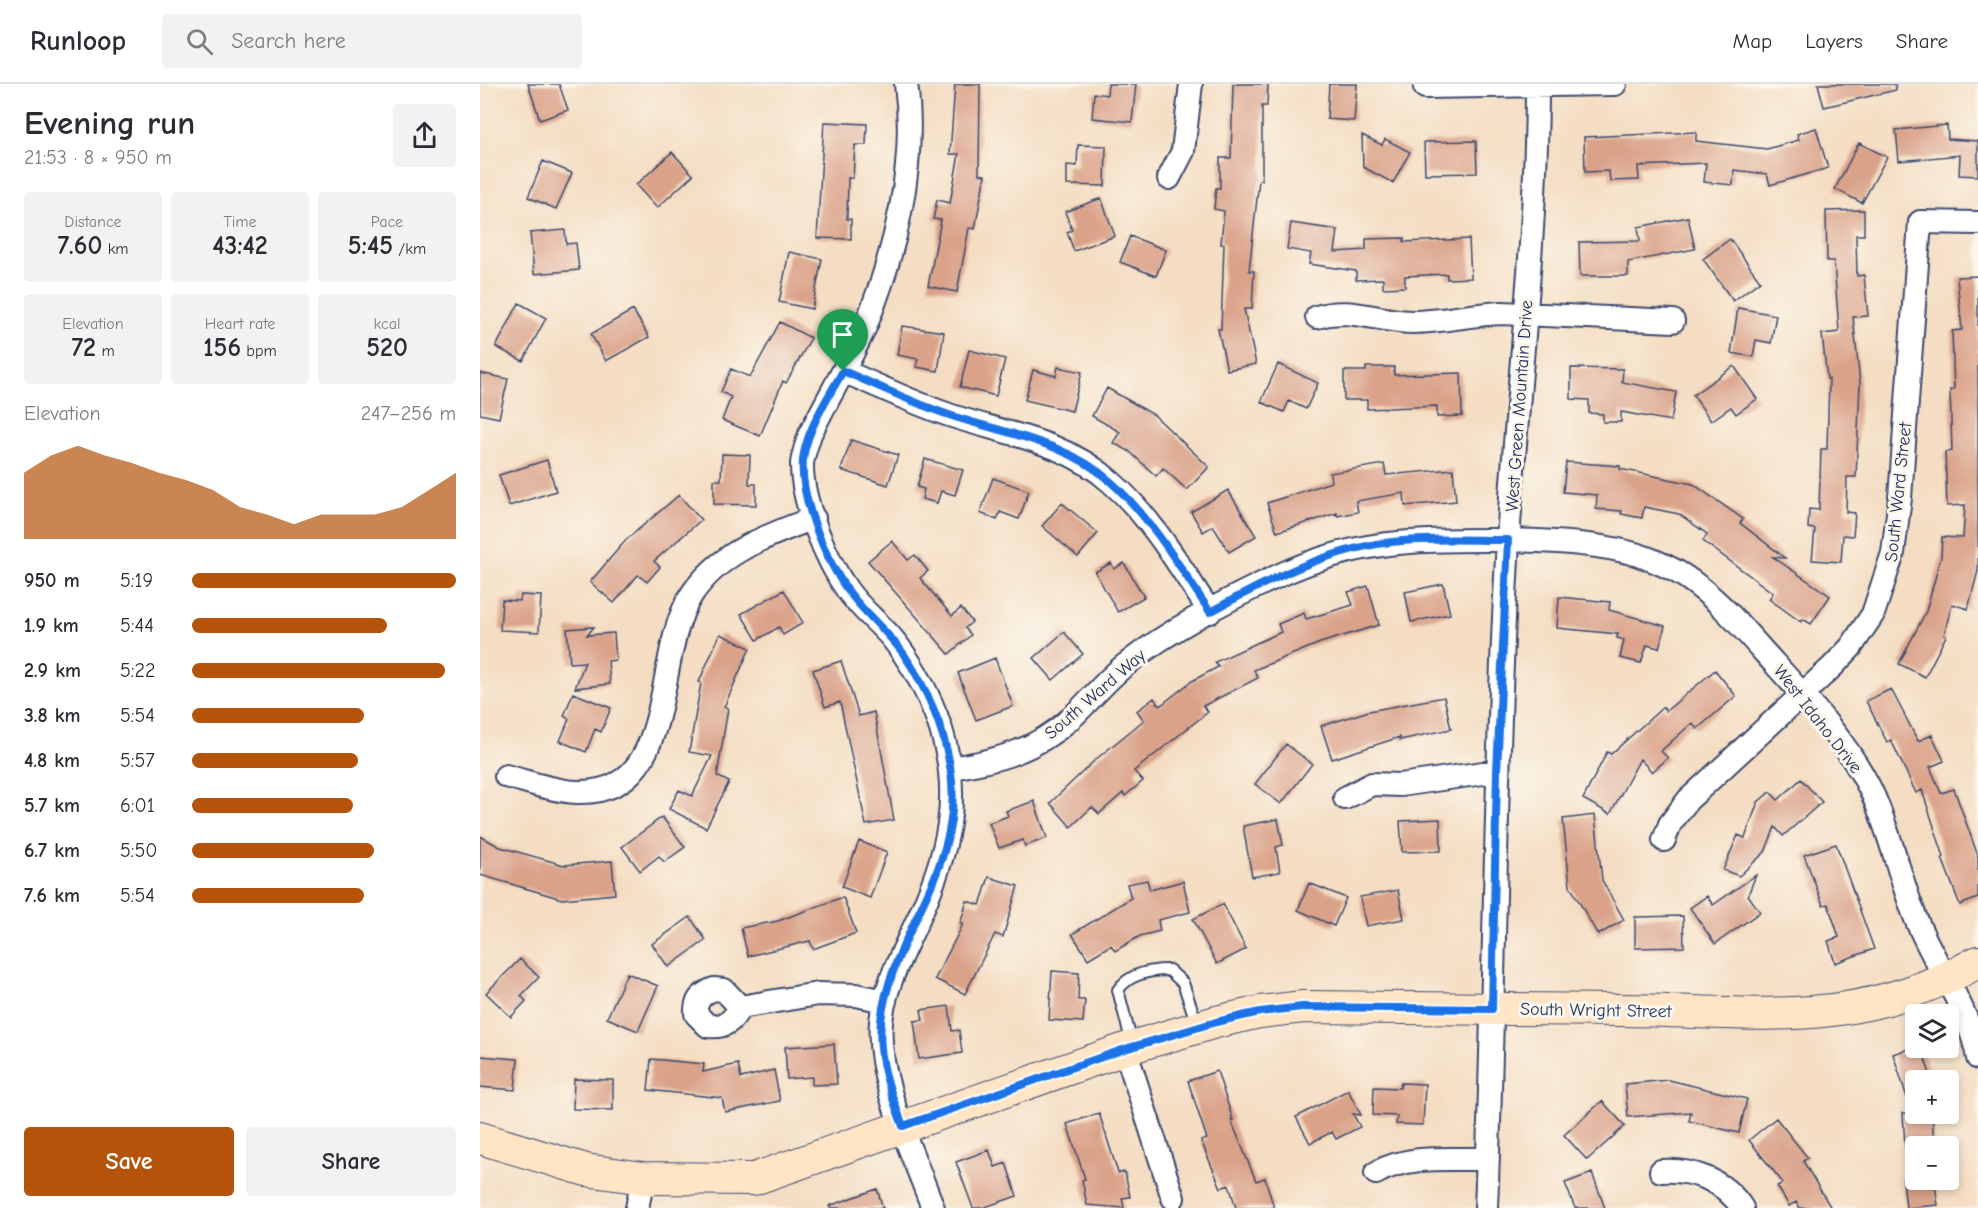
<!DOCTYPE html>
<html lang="en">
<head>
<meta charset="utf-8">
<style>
	body { margin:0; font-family:"Comic Neue",sans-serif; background:#f2f2f3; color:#2b2b33; height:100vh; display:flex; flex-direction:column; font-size:22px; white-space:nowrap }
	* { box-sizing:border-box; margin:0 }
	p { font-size:20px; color:#7c7c81 }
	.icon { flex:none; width:33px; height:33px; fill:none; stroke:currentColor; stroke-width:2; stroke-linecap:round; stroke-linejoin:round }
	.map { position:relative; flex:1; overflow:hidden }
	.side { display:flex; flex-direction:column; background:#fff; width:480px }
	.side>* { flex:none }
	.controls { position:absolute; left:1425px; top:920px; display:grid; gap:12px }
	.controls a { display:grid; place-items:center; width:54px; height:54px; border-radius:6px; background:#fff; box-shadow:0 3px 9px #0003; font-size:30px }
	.pin { position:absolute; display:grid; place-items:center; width:51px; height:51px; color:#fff; margin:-62px -26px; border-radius:50% 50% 50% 0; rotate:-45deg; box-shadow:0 0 6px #0007 }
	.pin .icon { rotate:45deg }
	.round { display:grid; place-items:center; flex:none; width:63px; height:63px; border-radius:6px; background:#f2f2f3 }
	.headline { display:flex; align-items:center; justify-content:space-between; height:102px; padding:0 24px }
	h1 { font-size:33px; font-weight:600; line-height:45px }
	.stats { display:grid; grid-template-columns:repeat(3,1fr); gap:9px; height:102px; padding:6px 24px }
	.stats div { display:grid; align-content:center; border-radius:6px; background:#f2f2f3; text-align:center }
	.stats b { font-size:26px; font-weight:600 }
	.stats small { font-size:16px; font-weight:400 }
	.stats p { font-size:16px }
	.chart { height:168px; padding:12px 24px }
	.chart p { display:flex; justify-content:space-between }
	.chart svg { width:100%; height:108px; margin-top:6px; fill:#b45309; opacity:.7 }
	.button { display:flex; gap:12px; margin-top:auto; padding:12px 24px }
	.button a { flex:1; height:69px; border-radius:6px; background:#b45309; color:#fff; font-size:24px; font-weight:600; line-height:69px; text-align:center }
	.button a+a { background:#f2f2f3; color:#2b2b33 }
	ul { padding:0 24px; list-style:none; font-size:20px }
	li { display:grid; grid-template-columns:96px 72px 1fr; align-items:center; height:45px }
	li i { height:15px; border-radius:8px; background:#b45309 }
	header { display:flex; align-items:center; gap:36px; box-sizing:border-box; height:84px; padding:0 30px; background:#fff; border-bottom:2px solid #e1e1e2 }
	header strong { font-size:28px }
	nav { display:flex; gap:33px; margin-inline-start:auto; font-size:21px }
	.search { width:420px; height:54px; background:#f2f2f3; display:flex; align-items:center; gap:15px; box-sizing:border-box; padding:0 21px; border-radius:6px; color:#7c7c81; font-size:22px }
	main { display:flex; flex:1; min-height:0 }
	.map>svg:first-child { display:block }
	.building { fill:#daa289 }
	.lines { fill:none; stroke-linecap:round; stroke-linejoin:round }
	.lane-casing { stroke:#3c496d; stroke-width:14 }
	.street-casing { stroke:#3c496d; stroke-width:26 }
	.secondary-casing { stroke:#3c496d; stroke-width:34 }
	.lane { stroke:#fff; stroke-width:10 }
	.street { stroke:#fff; stroke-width:22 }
	.secondary { stroke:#ffe4c6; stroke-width:32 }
	.route-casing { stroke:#fff; stroke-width:12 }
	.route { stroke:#1a73e8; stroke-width:8 }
	.labels { text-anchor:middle; stroke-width:6; stroke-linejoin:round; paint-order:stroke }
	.street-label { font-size:18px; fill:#1b2f5e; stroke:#fbf7ec }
</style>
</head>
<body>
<header>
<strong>Runloop</strong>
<div class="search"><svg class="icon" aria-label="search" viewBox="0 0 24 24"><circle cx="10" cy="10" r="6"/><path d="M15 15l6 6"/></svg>Search here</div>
<nav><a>Map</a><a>Layers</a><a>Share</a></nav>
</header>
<main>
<section class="side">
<div class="headline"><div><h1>Evening run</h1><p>21:53 · 8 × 950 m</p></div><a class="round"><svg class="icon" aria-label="share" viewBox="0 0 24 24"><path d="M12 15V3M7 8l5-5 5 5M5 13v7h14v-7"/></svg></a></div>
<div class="stats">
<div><p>Distance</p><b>7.60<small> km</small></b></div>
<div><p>Time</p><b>43:42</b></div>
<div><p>Pace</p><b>5:45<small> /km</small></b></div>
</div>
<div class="stats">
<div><p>Elevation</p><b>72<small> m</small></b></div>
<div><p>Heart rate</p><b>156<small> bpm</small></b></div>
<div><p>kcal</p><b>520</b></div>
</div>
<div class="chart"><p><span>Elevation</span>247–256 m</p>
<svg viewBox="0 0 160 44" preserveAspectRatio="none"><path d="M0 44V17L10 10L20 6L30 10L40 13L50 17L60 20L70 24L80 31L90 34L100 38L110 34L120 34L130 34L140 31L150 24L160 17V44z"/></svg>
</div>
<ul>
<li><b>950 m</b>5:19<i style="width:100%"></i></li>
<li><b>1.9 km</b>5:44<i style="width:74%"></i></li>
<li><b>2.9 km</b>5:22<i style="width:96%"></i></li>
<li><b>3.8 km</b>5:54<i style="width:65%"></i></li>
<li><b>4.8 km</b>5:57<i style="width:63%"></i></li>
<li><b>5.7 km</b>6:01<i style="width:61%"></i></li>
<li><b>6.7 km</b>5:50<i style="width:69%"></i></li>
<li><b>7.6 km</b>5:54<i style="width:65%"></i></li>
</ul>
<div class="button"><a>Save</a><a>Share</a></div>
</section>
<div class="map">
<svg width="1498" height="1124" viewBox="0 0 1498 1124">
	<rect width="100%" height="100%" fill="#fbf7ec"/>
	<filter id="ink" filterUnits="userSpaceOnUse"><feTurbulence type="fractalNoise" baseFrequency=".0167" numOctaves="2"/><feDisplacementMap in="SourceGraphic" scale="12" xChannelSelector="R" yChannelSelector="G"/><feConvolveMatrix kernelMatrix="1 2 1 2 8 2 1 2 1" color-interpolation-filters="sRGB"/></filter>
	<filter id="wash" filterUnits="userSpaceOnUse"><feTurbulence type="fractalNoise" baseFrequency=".008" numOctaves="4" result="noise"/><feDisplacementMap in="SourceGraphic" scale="24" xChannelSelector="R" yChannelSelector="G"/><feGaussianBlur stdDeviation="1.35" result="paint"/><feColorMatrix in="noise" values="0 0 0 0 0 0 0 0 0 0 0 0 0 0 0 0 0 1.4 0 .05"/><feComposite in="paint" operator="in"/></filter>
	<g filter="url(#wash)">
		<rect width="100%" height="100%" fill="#f4ddc2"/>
		<g id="blocks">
			<!-- building -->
			<path class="building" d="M 48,0 L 79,0 L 88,26 L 60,36 Z
				M 475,0 L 500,0 L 499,90 L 505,91 L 495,145 L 489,144 L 477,208 L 448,202 L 461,136 L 453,135 L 457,116 L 470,119 L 479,70 L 470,70 Z
				M 628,0 L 656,0 L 652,38 L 612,34 L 614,9 L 627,11 Z
				M 753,0 L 788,0 L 787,22 L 782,22 L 782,96 L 779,96 L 769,187 L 774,187 L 772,225 L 764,225 L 776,280 L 747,286 L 738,245 L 741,245 L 744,160 L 741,160 L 744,127 L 734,125 L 736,104 L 740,104 L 740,74 L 751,74 Z
				M 849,0 L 877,0 L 874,37 L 847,35 Z
				M 1338,0 L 1415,0 L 1416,6 L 1344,23 Z
				M 344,38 L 387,40 L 386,61 L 375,61 L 373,94 L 368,94 L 367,135 L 371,135 L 371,155 L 337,154 Z
				M 1467,41 L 1468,55 L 1498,57 L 1498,92 L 1479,91 L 1480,71 L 1419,77 L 1416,46 Z
				M 1336,44 L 1348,84 L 1290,101 L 1287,90 L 1254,86 L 1253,101 L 1224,98 L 1226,79 L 1158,82 L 1159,96 L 1130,97 L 1129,87 L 1105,88 L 1104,53 L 1216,48 L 1216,57 L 1287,65 L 1319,56 L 1317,50 Z
				M 882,51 L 902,61 L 905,55 L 930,68 L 913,99 L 883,83 Z
				M 996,57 L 997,89 L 945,90 L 944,58 Z
				M 1379,59 L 1407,73 L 1382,119 L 1355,105 Z
				M 598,61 L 626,62 L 625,102 L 587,101 L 587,81 L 597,82 Z
				M 192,68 L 213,91 L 177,124 L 156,101 Z
				M 63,77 L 92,89 L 76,125 L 48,113 Z
				M 621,114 L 635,152 L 594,167 L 587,148 L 592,146 L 585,128 Z
				M 1384,126 L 1384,151 L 1376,151 L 1377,192 L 1384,191 L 1388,232 L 1373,233 L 1380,299 L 1376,393 L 1367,393 L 1366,428 L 1375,429 L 1373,452 L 1363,451 L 1361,478 L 1332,476 L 1335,445 L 1328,444 L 1329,425 L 1339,426 L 1341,365 L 1347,365 L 1349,295 L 1347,295 L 1342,250 L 1359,248 L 1354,177 L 1347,177 L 1346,127 Z
				M 1208,133 L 1215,165 L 1148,178 L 1148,192 L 1100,192 L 1099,158 L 1160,157 L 1158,143 Z
				M 811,139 L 858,146 L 855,168 L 886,166 L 886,155 L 924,154 L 924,158 L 989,155 L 991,194 L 967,195 L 967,190 L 925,192 L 925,203 L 903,204 L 903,195 L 876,196 L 876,187 L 829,180 L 831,169 L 807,165 Z
				M 85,146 L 86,160 L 96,159 L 99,186 L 54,190 L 50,149 Z
				M 650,152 L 686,166 L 676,192 L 640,178 Z
				M 1250,155 L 1280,197 L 1253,217 L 1223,175 Z
				M 309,168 L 342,175 L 332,225 L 299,218 Z
				M 1498,192 L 1498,487 L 1488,525 L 1472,520 L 1464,551 L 1466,552 L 1445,593 L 1419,580 L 1446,527 L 1461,473 L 1462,453 L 1483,454 L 1485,421 L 1467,422 L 1465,368 L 1472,367 L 1470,306 L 1474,306 L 1472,247 L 1482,246 L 1477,193 Z
				M 39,219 L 66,234 L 43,277 L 16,263 Z
				M 1258,224 L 1296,231 L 1291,259 L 1276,256 L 1273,273 L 1251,269 Z
				M 153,226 L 169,253 L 126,277 L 111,250 Z
				M 300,238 L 331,254 L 306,299 L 303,297 L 280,352 L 242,336 L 251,313 L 241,308 L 251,285 L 270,293 Z
				M 422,242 L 464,248 L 458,287 L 436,283 L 438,275 L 417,271 Z
				M 489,266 L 525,275 L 516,312 L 480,303 Z
				M 798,280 L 838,299 L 826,325 L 809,317 L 804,328 L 781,318 Z
				M 1254,282 L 1277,315 L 1256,330 L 1251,323 L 1231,337 L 1213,311 Z
				M 578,283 L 602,288 L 592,327 L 545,316 L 553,286 L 576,292 Z
				M 886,283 L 914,283 L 914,291 L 981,289 L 982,332 L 957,333 L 957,322 L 887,325 L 887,316 L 864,316 L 864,287 L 886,287 Z
				M 1091,284 L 1143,285 L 1142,298 L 1196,308 L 1191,337 L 1141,328 L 1141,338 L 1123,338 L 1123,330 L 1109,329 L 1109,316 L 1091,315 Z
				M 0,289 L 28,295 L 19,334 L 0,330 Z
				M 627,304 L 674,331 L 729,383 L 707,406 L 683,384 L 676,392 L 649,367 L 633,359 L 640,348 L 612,332 Z
				M 371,356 L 418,371 L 408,401 L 361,386 Z
				M 242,370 L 270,371 L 269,400 L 276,400 L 276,421 L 234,420 L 234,396 L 241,396 Z
				M 445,375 L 483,386 L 475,411 L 461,407 L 457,419 L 442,415 L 444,405 L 437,403 Z
				M 67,376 L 76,407 L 29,422 L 19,391 Z
				M 1086,378 L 1140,382 L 1140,385 L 1213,400 L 1263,435 L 1260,439 L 1305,474 L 1293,473 L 1350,512 L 1331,540 L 1323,535 L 1321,538 L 1289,515 L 1293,509 L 1223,457 L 1227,450 L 1199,430 L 1164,423 L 1162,434 L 1141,430 L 1142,427 L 1116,425 L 1117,411 L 1083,408 Z
				M 904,380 L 906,391 L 973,385 L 976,417 L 925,422 L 924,409 L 876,417 L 878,428 L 857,432 L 857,429 L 797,448 L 787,419 L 851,398 L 850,389 Z
				M 513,394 L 549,407 L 539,435 L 520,428 L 517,436 L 500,429 Z
				M 748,406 L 776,452 L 749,468 L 733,442 L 723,448 L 711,428 Z
				M 199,411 L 221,436 L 174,477 L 180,483 L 167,498 L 158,491 L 134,519 L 110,498 L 146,456 Z
				M 582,419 L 618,449 L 598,473 L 562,442 Z
				M 412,457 L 428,476 L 435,471 L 448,487 L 440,494 L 472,532 L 481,524 L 492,538 L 485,544 L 491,551 L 469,570 L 388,477 Z
				M 631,479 L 634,485 L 644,479 L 664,513 L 638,528 L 615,488 Z
				M 963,500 L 970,530 L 931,538 L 925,508 Z
				M 888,502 L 899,541 L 840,559 L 774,586 L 778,594 L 723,622 L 728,628 L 654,687 L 663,697 L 645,712 L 643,709 L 619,730 L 612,723 L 591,743 L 570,719 L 615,676 L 664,636 L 657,627 L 674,614 L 680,622 L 712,597 L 738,583 L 735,578 L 801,548 L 798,540 L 824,529 L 826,535 L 873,521 L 868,508 Z
				M 304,506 L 323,539 L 303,551 L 299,543 L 277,556 L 261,530 Z
				M 41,511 L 61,512 L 59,548 L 20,546 L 22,516 L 40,517 Z
				M 1079,513 L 1130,518 L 1129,526 L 1185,542 L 1179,564 L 1167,561 L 1161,579 L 1140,574 L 1144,556 L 1137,554 L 1138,550 L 1077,544 Z
				M 114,543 L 107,551 L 134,549 L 136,576 L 128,577 L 130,600 L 95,604 L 105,578 L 90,579 L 87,545 Z
				M 584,548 L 603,570 L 573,596 L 554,574 Z
				M 240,550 L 270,564 L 244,623 L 248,624 L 237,692 L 249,698 L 226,744 L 189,725 L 199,706 L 212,712 L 232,672 L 209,668 L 221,599 L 219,598 Z
				M 515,574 L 533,622 L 496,636 L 478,589 Z
				M 361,577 L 379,632 L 394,628 L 414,736 L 386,741 L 360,618 L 345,623 L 333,586 Z
				M 1235,586 L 1256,612 L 1217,645 L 1212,639 L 1181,667 L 1188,674 L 1172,688 L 1160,675 L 1130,730 L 1103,715 L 1127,668 L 1131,670 L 1183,623 L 1186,627 Z
				M 1411,605 L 1438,657 L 1452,651 L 1464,677 L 1450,683 L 1461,709 L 1474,705 L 1498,772 L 1498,814 L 1480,821 L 1462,774 L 1464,773 L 1442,706 L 1436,709 L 1411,656 L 1407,658 L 1386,617 Z
				M 93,609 L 131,624 L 121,648 L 115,645 L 106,668 L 80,657 L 89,635 L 84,632 Z
				M 964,613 L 971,645 L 920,656 L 920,653 L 852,675 L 841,642 L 889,627 Z
				M 806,660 L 832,680 L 801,720 L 775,700 Z
				M 1321,695 L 1342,718 L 1303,752 L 1295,743 L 1285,768 L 1259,792 L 1243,786 L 1258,751 L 1265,754 L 1278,718 L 1290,708 L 1298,716 Z
				M 554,717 L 567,754 L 545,762 L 543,756 L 519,764 L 509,739 L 528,732 L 526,727 Z
				M 1115,731 L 1122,796 L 1144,836 L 1118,851 L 1090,802 L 1083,735 Z
				M 182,733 L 205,763 L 184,778 L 179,772 L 160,787 L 142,763 Z
				M 798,735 L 803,761 L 796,763 L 800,788 L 772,793 L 763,742 Z
				M 960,735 L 961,767 L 922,768 L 920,737 Z
				M 0,752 L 20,763 L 84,781 L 132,777 L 135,810 L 82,815 L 0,791 Z
				M 379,757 L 407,768 L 390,814 L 362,803 Z
				M 1356,760 L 1394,865 L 1355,879 L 1348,857 L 1359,853 L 1348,820 L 1343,821 L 1324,771 Z
				M 1276,791 L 1268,811 L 1280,828 L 1235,860 L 1210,824 L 1227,812 L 1233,821 Z
				M 509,793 L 538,802 L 523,853 L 515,850 L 485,910 L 455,895 L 483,840 L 480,840 L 487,817 L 500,821 Z
				M 667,796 L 670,806 L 703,797 L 710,828 L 678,836 L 680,847 L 660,852 L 635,867 L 631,861 L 608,875 L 592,850 L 651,814 L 647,800 Z
				M 829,799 L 866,814 L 854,842 L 818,826 Z
				M 918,806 L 924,835 L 886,842 L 880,813 Z
				M 363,813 L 376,849 L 333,865 L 330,857 L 268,872 L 261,844 L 298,837 Z
				M 743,820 L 766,865 L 737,880 L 713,835 Z
				M 1203,832 L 1204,863 L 1155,864 L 1155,833 Z
				M 210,833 L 226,856 L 188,883 L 172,860 Z
				M 40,875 L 59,893 L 41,912 L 46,917 L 31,933 L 6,909 Z
				M 572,887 L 599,889 L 598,916 L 605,916 L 603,938 L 569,936 Z
				M 147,889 L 178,902 L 158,947 L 127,934 Z
				M 469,922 L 472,947 L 479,946 L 482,969 L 439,975 L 434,937 L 443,936 L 441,926 Z
				M 354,960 L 357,1000 L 332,1001 L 332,993 L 307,995 L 305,963 Z
				M 1434,963 L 1441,963 L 1452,996 L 1436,996 L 1436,1029 L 1452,1029 L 1454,1062 L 1425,1062 L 1423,1029 L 1432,1029 L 1413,970 Z
				M 0,972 L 38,975 L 35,1006 L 0,1003 Z
				M 171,975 L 224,980 L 223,988 L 258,980 L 261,994 L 294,986 L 300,1017 L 245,1028 L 242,1014 L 168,1006 Z
				M 737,987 L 753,1036 L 751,1036 L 776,1097 L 785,1094 L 794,1124 L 756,1124 L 749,1101 L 741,1104 L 721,1057 L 727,1055 L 708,997 Z
				M 94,995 L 133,996 L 133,1026 L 93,1025 Z
				M 1189,996 L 1267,1015 L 1259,1049 L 1209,1037 L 1211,1028 L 1148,1033 L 1145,1000 Z
				M 921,999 L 945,1000 L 943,1041 L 916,1040 L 917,1032 L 893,1031 L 894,1003 L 920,1004 Z
				M 868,1006 L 881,1031 L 873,1030 L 880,1043 L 856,1055 L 852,1048 L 830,1059 L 816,1033 Z
				M 1122,1017 L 1145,1042 L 1107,1076 L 1084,1051 Z
				M 619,1029 L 638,1089 L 645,1088 L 650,1113 L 642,1114 L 644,1124 L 607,1121 L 602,1096 L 605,1095 L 587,1040 Z
				M 1296,1034 L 1328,1074 L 1323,1077 L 1351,1124 L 1320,1124 L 1316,1118 L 1309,1122 L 1297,1102 L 1303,1099 L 1269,1056 Z
				M 509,1066 L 515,1083 L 526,1079 L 537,1112 L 502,1124 L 493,1124 L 476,1078 Z
				M 1112,1089 L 1125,1124 L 1095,1124 L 1085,1099 Z
				M 1423,1095 L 1454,1095 L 1458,1121 L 1426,1124 Z
				M 397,1105 L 403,1124 L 350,1124 L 349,1122 Z"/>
		</g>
	</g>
	<g filter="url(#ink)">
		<use href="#blocks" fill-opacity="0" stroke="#3c496d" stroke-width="1.5"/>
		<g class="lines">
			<!-- lane casing -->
			<g class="lane-casing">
				<path id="lane" d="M 652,960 L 638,906 C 649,890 670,886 689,886 L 703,899 L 717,940"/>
			</g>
			<!-- street casing -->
			<g class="street-casing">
				<path id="street" d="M 426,0 C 437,80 415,170 385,243 C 369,279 348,314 330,350 C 327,360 323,370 322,380 C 321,416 347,478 368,507 C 380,524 397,537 411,553 C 430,576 445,603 456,631 C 486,709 468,772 434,844 C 420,874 404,905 401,938 C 396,996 433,1069 453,1124
					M 945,3 L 1135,0
					M 689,94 L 703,67 L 711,0
					M 837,233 C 869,222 900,238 933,238 C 963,238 992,230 1022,229 L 1193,237
					M 363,287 C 399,302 435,320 472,332 C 527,350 587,358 631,398 C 672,434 700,483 730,528
					M 471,684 C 516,677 555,667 590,635 C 609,618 625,597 644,582 C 690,545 747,516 800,491 C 874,457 930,456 1009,456 C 1054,456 1125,458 1167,474 C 1180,479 1193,485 1204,492 C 1235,512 1260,541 1284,568 C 1324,612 1368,657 1393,711 C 1411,751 1420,795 1436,835 C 1455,883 1489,922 1498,974
					M 26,692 C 49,698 73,707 97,708 C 200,711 171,572 212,510 C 241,467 287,452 334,434
					M 865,714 L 892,700 L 920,701 L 1017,687
					M 1184,756 L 1190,740 L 1208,716 L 1352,583 L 1371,563 L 1393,530 L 1413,469 L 1420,414 L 1440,138 L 1498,139
					M 234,905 L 244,906 L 260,923 C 253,937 245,944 228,942 L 216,930 C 215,917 221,910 234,905 Z
					M 260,923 L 338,910 L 376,911 L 405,917
					M 645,965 L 693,1114
					M 1181,1087 C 1213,1085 1244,1096 1262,1124
					M 896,1089 C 927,1070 973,1076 1008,1075
					M 157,1124 L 163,1094
					M 1006,1124 C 1015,902 1015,679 1028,457 C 1037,305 1057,153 1057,0"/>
			</g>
			<!-- secondary casing -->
			<g class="secondary-casing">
				<path id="secondary" d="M 0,1054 L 106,1086 L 163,1094 L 274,1095 L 645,965 L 736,938 L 780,928 L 823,923 C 928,924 1034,925 1140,926 C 1278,927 1370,948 1498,878"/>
			</g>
			<!-- lane -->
			<use href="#lane" class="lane"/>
			<!-- street -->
			<use href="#street" class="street"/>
			<!-- secondary -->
			<use href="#secondary" class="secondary"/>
		</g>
	</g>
	<g class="lines" filter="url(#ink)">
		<!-- route casing -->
		<g class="route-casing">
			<path id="route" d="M 363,287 C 399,302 435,320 472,332 C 527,350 587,358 631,398 C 672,435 700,483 730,528 C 790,495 853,462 922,457 C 957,454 993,456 1028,456 L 1017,687 L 1012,925 L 822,923 L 780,928 L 736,938 L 645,965 L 423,1042 C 410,1008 397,974 401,937 C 411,847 488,782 470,682 C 463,641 446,603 423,569 C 407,547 385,530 369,508 C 346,477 316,407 324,369 C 330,340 349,312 363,287 Z"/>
		</g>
		<!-- route -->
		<use href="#route" class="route"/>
	</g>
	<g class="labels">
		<!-- street labels -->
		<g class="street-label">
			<text transform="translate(1039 322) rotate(-86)" y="6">West Green Mountain Drive</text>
			<text transform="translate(1418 408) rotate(-84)" y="6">South Ward Street</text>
			<text transform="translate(615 610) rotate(-41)" y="6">South Ward Way</text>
			<text transform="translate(1338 635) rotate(52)" y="6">West Idaho Drive</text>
			<text transform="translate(1116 926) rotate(1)" y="6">South Wright Street</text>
		</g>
	</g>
</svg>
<div class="controls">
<a><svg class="icon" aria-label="layers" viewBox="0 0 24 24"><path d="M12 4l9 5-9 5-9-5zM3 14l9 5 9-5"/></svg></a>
<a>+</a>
<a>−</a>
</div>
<div class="pin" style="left:363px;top:287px;background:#1e9e55"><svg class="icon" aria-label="arrive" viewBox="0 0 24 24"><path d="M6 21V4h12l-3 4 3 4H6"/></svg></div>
</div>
</main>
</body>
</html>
